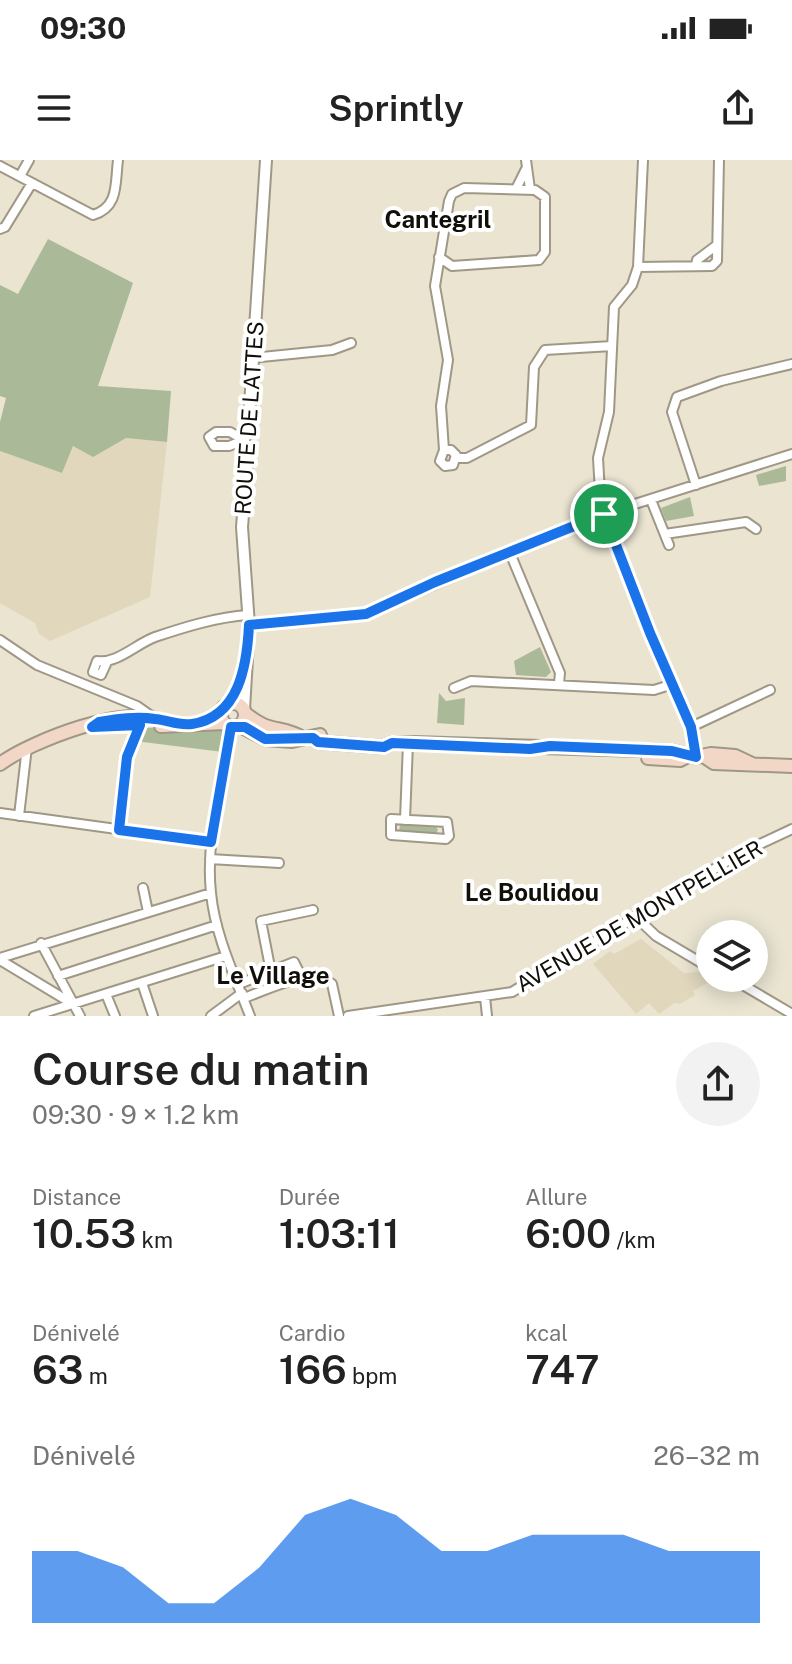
<!DOCTYPE html>
<html lang="fr">
<head>
<meta charset="utf-8">
<style>
	body { margin:0; font-family:"Public Sans",sans-serif; background:#f2f2f2; color:#222; height:100vh; display:flex; flex-direction:column; font-size:30px; white-space:nowrap }
	* { box-sizing:border-box; margin:0 }
	p { font-size:26px; color:#767676 }
	.icon { flex:none; width:44px; height:44px; fill:none; stroke:currentColor; stroke-width:2; stroke-linecap:round; stroke-linejoin:round }
	.map { position:relative; height:856px; overflow:hidden }
	.drawer { display:flex; flex-direction:column; background:#fff; flex:1 }
	.drawer>* { flex:none }
	.fabs { position:absolute; left:696px; top:760px; display:grid; gap:16px }
	.fabs a { display:grid; place-items:center; width:72px; height:72px; border-radius:50%; background:#fff; box-shadow:0 4px 20px #0003; font-size:40px }
	.pin { position:absolute; display:grid; place-items:center; width:68px; height:68px; color:#fff; margin:-34px; border:4px solid #fff; border-radius:50%; box-shadow:0 2px 8px #0007 }
	.round { display:grid; place-items:center; flex:none; width:84px; height:84px; border-radius:42px; background:#f2f2f2 }
	.head { display:flex; align-items:center; justify-content:space-between; height:136px; padding:0 32px }
	h1 { font-size:44px; font-weight:600; line-height:60px }
	.figures { display:grid; grid-template-columns:repeat(3,1fr); gap:12px; height:136px; padding:8px 32px }
	.figures div { display:grid; align-content:center }
	.figures b { font-size:40px; font-weight:600 }
	.figures small { font-size:22px; font-weight:400 }
	.figures p { font-size:22px }
	.chart { height:224px; padding:16px 32px }
	.chart p { display:flex; justify-content:space-between }
	.chart svg { width:100%; height:144px; margin-top:8px; fill:#1a73e8; opacity:.7 }
	.status { display:flex; justify-content:space-between; align-items:center; height:56px; padding:0 40px; background:#fff; direction:ltr }
	.status svg { height:22px; fill:currentColor }
	header { display:flex; justify-content:space-between; align-items:center; height:104px; padding:0 32px; background:#fff; font-size:36px; font-weight:600 }
	.map>svg:first-child { display:block }
	.built { fill:#e0d7bd }
	.green { fill:#aaba98 }
	.lines { fill:none; stroke-linecap:round; stroke-linejoin:round }
	.minor-casing { stroke:#9f9887; stroke-width:12 }
	.tertiary-casing { stroke:#9f9887; stroke-width:14 }
	.secondary-casing { stroke:#9f9887; stroke-width:16 }
	.minor { stroke:#fff; stroke-width:8 }
	.tertiary { stroke:#fff; stroke-width:10 }
	.secondary { stroke:#f3d7c6; stroke-width:12 }
	.route-casing { stroke:#fff; stroke-width:16 }
	.route { stroke:#1a73e8; stroke-width:10 }
	.labels { text-anchor:middle; stroke-width:8; stroke-linejoin:round; paint-order:stroke }
	.street-label { font-size:22px; fill:#110f09; stroke:#fff }
	.neighbourhood-label { font-size:24px; font-weight:bold; fill:#110f09; stroke:#fff }
</style>
</head>
<body>
<div class="status"><b>09:30</b><svg viewBox="0 0 49 12"><path d="M0 12V9h3v3zM5 12V6h3v6zM10 12V3h3v9zM15 12V0h3v12zM26 1h20v11H26zM47 4h2v5h-2z"/></svg></div>
<header><svg class="icon" aria-label="menu" viewBox="0 0 24 24"><path d="M4 6h16M4 12h16M4 18h16"/></svg>Sprintly<svg class="icon" aria-label="share" viewBox="0 0 24 24"><path d="M12 15V3M7 8l5-5 5 5M5 13v7h14v-7"/></svg></header>
<div class="map">
<svg width="792" height="856" viewBox="0 0 792 856">
	<rect width="100%" height="100%" fill="#eae4d1"/>
	<!-- built -->
	<path class="built" d="M 126,278 L 167,282 L 150,437 L 50,481 L 39,474 L 35,463 L 0,443 L 0,291 L 62,313 L 73,286 Z
		M 641,779 L 684,813 L 699,812 L 709,822 L 693,831 L 695,835 L 680,844 L 674,843 L 659,854 L 649,843 L 636,854 L 593,804 L 610,791 L 614,794 Z"/>
	<!-- green -->
	<path class="green" d="M 48,79 L 133,123 L 98,226 L 171,231 L 167,282 L 126,278 L 93,297 L 73,286 L 62,313 L 0,291 L 0,262 L 6,238 L 0,236 L 0,125 L 18,134 Z
		M 786,306 L 786,321 L 759,326 L 756,315 Z
		M 690,337 L 694,356 L 666,361 L 661,348 Z
		M 540,487 L 551,512 L 546,517 L 516,515 L 514,501 Z
		M 439,533 L 446,541 L 465,538 L 464,565 L 437,563 Z
		M 222,566 L 223,592 L 135,581 L 143,568 Z
		M 400,664 L 435,665 L 438,670 L 435,675 L 399,672 Z"/>
	<g class="lines">
		<!-- minor casing -->
		<g class="minor-casing">
			<path id="minor" d="M 526,0 L 530,29
				M 643,0 L 638,107 L 632,125 L 614,147 L 609,252 L 598,298 L 600,333 L 612,378 L 691,567 L 696,597
				M 0,6 L 93,55 C 119,47 115,24 118,0
				M 20,16 L 29,0
				M 516,29 L 526,9
				M 0,69 L 5,67 L 32,23
				M 439,97 L 452,106 L 539,100 L 545,92 L 545,37 L 535,30 L 464,28 L 452,34 L 449,41 L 435,126 L 448,200 L 441,246 L 444,290 L 440,301 L 445,306 L 453,305 L 456,295 L 451,290 L 444,290
				M 696,105 L 697,100 L 717,85
				M 638,107 L 712,106 L 717,101 L 719,0
				M 252,198 L 332,190 L 351,183
				M 216,272 L 230,272 L 244,280 L 229,286 L 214,286 L 209,277 Z
				M 457,298 L 467,298 L 531,265 L 534,207 L 545,190 L 612,186
				M 696,325 L 672,252 L 677,237 L 721,221 L 792,204
				M 651,340 L 669,385
				M 665,374 L 746,362 L 756,369
				M 510,393 L 560,513 L 559,523
				M 249,465 L 366,454 L 591,358 L 792,294
				M 0,480 L 37,505 L 137,546 L 154,558
				M 107,502 L 101,515 L 93,512 L 97,501 C 117,504 136,484 155,477 C 185,467 217,457 248,455
				M 454,528 L 471,521 L 654,530 L 673,524
				M 231,567 C 223,622 205,677 211,733 C 215,776 235,816 250,856
				M 691,567 L 770,530
				M 0,653 L 211,682
				M 19,656 L 27,587
				M 391,659 L 447,662 L 449,676 L 446,679 L 391,675 Z
				M 405,660 L 408,583
				M 119,670 L 127,597 L 140,565
				M 210,699 L 279,703
				M 143,728 L 148,752
				M 635,756 L 656,776 L 710,808
				M 41,783 L 80,856
				M 0,798 L 211,733
				M 0,800 L 73,844
				M 271,812 L 261,761 L 313,750
				M 58,816 L 217,765
				M 731,818 L 792,854
				M 142,823 L 153,856
				M 239,824 L 294,802 L 301,816
				M 106,834 L 115,856
				M 485,837 L 487,856
				M 244,838 C 267,830 312,806 332,824 L 339,856
				M 34,856 L 226,796
				M 211,856 L 242,833
				M 348,856 L 512,832 L 739,694 L 792,669"/>
		</g>
		<!-- tertiary casing -->
		<g class="tertiary-casing">
			<path id="tertiary" d="M 227,545 L 244,516
				M 244,549 L 249,465 L 242,367 L 247,305 L 244,280 L 249,260 L 266,0"/>
		</g>
		<!-- secondary casing -->
		<g class="secondary-casing">
			<path id="secondary" d="M221 555a12 12 0 1 1 24 0a12 12 0 1 1-24 0Z
				M 245,553 C 269,574 280,565 303,578
				M 161,566 L 224,563
				M 240,566 L 265,579 L 292,581 L 320,575
				M 313,578 L 318,582 L 384,587 L 392,583 L 415,583 L 672,591 L 696,597 L 711,594 L 735,596 L 752,604
				M 705,597 L 714,603 L 792,606
				M 648,598 L 680,600 L 688,596
				M 0,604 C 29,582 134,540 165,564"/>
		</g>
		<!-- minor -->
		<use href="#minor" class="minor"/>
		<!-- tertiary -->
		<use href="#tertiary" class="tertiary"/>
		<!-- secondary -->
		<use href="#secondary" class="secondary"/>
	</g>
	<g class="lines">
		<!-- route casing -->
		<g class="route-casing">
			<path id="route" d="M 604,354 L 650,473 L 691,567 L 696,597 L 672,591 L 550,586 L 530,589 L 392,583 L 384,587 L 318,582 L 313,578 L 265,579 L 245,567 L 231,567 L 211,682 L 119,670 L 127,597 L 140,565 L 92,567 L 99,562 C 117,559 137,556 155,559 C 168,560 178,566 192,564 C 239,557 247,506 249,465 L 366,454 L 435,422 Z"/>
		</g>
		<!-- route -->
		<use href="#route" class="route"/>
	</g>
	<g class="labels">
		<!-- street labels -->
		<g class="street-label">
			<text transform="translate(249 258) rotate(-86)" y="8">ROUTE DE LATTES</text>
			<text transform="translate(639 756) rotate(-30)" y="8">AVENUE DE MONTPELLIER</text>
		</g>
		<!-- neighbourhood labels -->
		<g class="neighbourhood-label">
			<text x="438" y="68">Cantegril</text>
			<text x="532" y="741">Le Boulidou</text>
			<text x="273" y="824">Le Village</text>
		</g>
	</g>
</svg>
<div class="fabs">
<a><svg class="icon" aria-label="layers" viewBox="0 0 24 24"><path d="M12 4l9 5-9 5-9-5zM3 14l9 5 9-5"/></svg></a>
</div>
<div class="pin" style="left:604px;top:354px;background:#1e9e55"><svg class="icon" aria-label="arrive" viewBox="0 0 24 24"><path d="M6 21V4h12l-3 4 3 4H6"/></svg></div>
</div>
<section class="drawer">
<div class="head"><div><h1>Course du matin</h1><p>09:30 · 9 × 1.2 km</p></div><a class="round"><svg class="icon" aria-label="share" viewBox="0 0 24 24"><path d="M12 15V3M7 8l5-5 5 5M5 13v7h14v-7"/></svg></a></div>
<div class="figures">
<div><p>Distance</p><b>10.53<small> km</small></b></div>
<div><p>Durée</p><b>1:03:11</b></div>
<div><p>Allure</p><b>6:00<small> /km</small></b></div>
</div>
<div class="figures">
<div><p>Dénivelé</p><b>63<small> m</small></b></div>
<div><p>Cardio</p><b>166<small> bpm</small></b></div>
<div><p>kcal</p><b>747</b></div>
</div>
<div class="chart"><p><span>Dénivelé</span>26–32 m</p>
<svg viewBox="0 0 160 44" preserveAspectRatio="none"><path d="M0 44V22L10 22L20 27L30 38L40 38L50 27L60 11L70 6L80 11L90 22L100 22L110 17L120 17L130 17L140 22L150 22L160 22V44z"/></svg>
</div>
</section>
</body>
</html>
